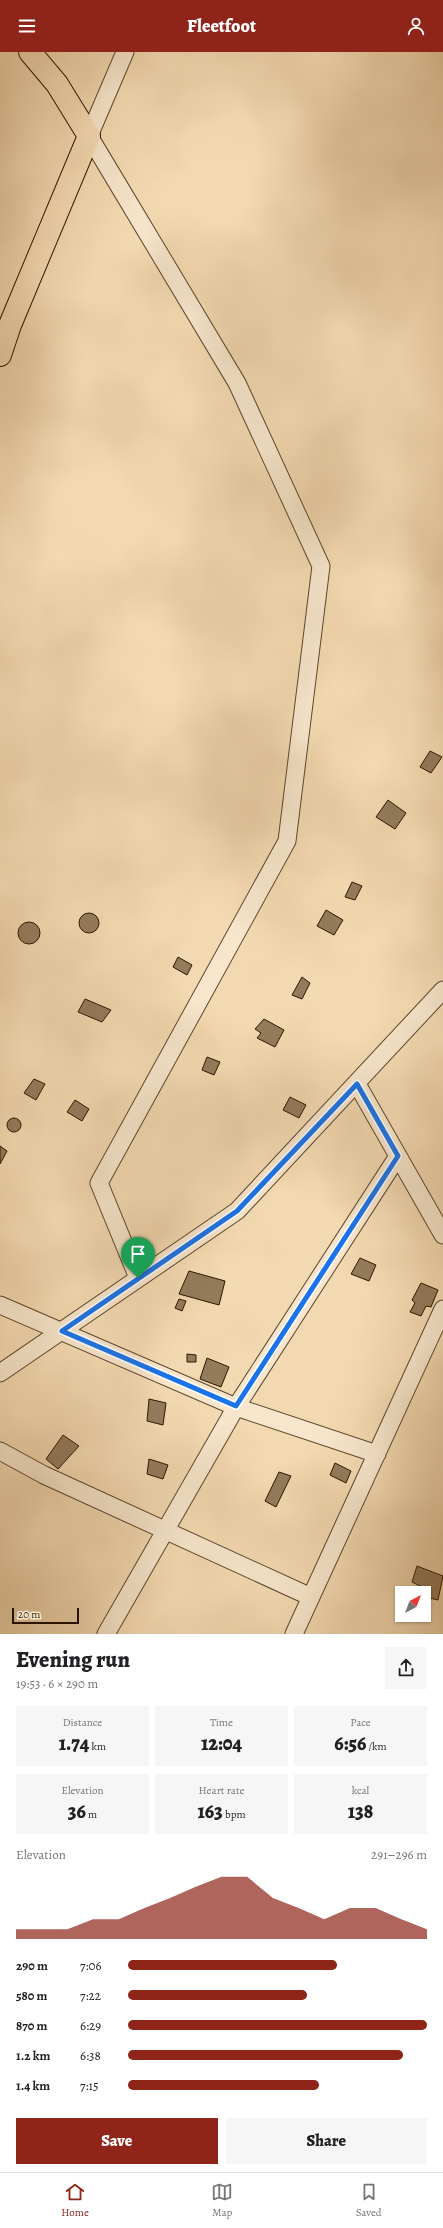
<!DOCTYPE html>
<html lang="en">
<head>
<meta charset="utf-8">
<style>
	body { margin:0; font-family:Alegreya,serif; background:#f6f6f6; color:#202124; height:100vh; display:flex; flex-direction:column; font-size:15px; white-space:nowrap }
	* { box-sizing:border-box; margin:0 }
	p { font-size:13px; color:#757577 }
	.icon { flex:none; width:22px; height:22px; fill:none; stroke:currentColor; stroke-width:2; stroke-linecap:round; stroke-linejoin:round }
	.map { position:relative; height:1582px; overflow:hidden }
	.sheet { display:flex; flex-direction:column; background:#fff; flex:1 }
	.sheet>* { flex:none }
	.needle { width:26px; rotate:42deg }
	.controls { position:absolute; left:395px; top:1534px; display:grid; gap:8px }
	.controls a { display:grid; place-items:center; width:36px; height:36px; border-radius:0px; background:#fff; box-shadow:0 1px 3px #0004; font-size:20px }
	.scale { position:absolute; left:12px; bottom:10px; width:67px; box-sizing:border-box; padding-left:4px; border:2px solid #2c1500; border-top:0; font-size:11px; line-height:14px; white-space:nowrap; color:#2c1500; -webkit-text-stroke:3px #f7e6cc; paint-order:stroke }
	.pin { position:absolute; display:grid; place-items:center; width:34px; height:34px; color:#fff; margin:-41px -17px; border-radius:50% 50% 50% 0; rotate:-45deg; box-shadow:0 0 4px #0007 }
	.pin .icon { rotate:45deg }
	.round { display:grid; place-items:center; flex:none; width:42px; height:42px; border-radius:0px; background:#f6f6f6 }
	.headline { display:flex; align-items:center; justify-content:space-between; height:68px; padding:0 16px }
	h1 { font-size:22px; font-weight:800; line-height:30px }
	.figures { display:grid; grid-template-columns:repeat(3,1fr); gap:6px; height:68px; padding:4px 16px }
	.figures div { display:grid; align-content:center; border-radius:0px; background:#f6f6f6; text-align:center }
	.figures b { font-size:20px; font-weight:800 }
	.figures small { font-size:11px; font-weight:400 }
	.figures p { font-size:11px }
	.chart { height:112px; padding:8px 16px }
	.chart p { display:flex; justify-content:space-between }
	.chart svg { width:100%; height:72px; margin-top:4px; fill:#8f2418; opacity:.7 }
	.action { display:flex; gap:8px; margin-top:auto; padding:8px 16px }
	.action a { flex:1; height:46px; border-radius:0px; background:#8f2418; color:#fff; font-size:16px; font-weight:800; line-height:46px; text-align:center }
	.action a+a { background:#f6f6f6; color:#202124 }
	ul { padding:0 16px; list-style:none; font-size:13px }
	li { display:grid; grid-template-columns:64px 48px 1fr; align-items:center; height:30px }
	li i { height:10px; border-radius:5px; background:#8f2418 }
	header { display:flex; justify-content:space-between; align-items:center; height:52px; padding:0 16px; background:#8f2418; color:#fff; font-size:18px; font-weight:800 }
	.dock { display:flex; justify-content:space-around; align-items:center; height:56px; border-top:1px solid #e0e0e0; background:#fff; font-size:11px; color:#757577 }
	.dock a { display:grid; justify-items:center; gap:2px }
	.dock .active { color:#8f2418 }
	.map>svg:first-child { display:block }
	.building { fill:#937b5c; stroke:#2c1500 }
	.lines { fill:none; stroke-linecap:round; stroke-linejoin:round }
	.street-casing { stroke:#5e462c; stroke-width:19 }
	.primary-casing { stroke:#2c1500; stroke-width:24 }
	.street { stroke:#f7e6cc; stroke-width:17 }
	.primary { stroke:#f3d9b1; stroke-width:22 }
	.route-casing { stroke:#fff; stroke-width:8 }
	.route { stroke:#1a73e8; stroke-width:5 }
</style>
</head>
<body>
<header><svg class="icon" aria-label="menu" viewBox="0 0 24 24"><path d="M4 6h16M4 12h16M4 18h16"/></svg>Fleetfoot<svg class="icon" aria-label="person" viewBox="0 0 24 24"><circle cx="12" cy="8" r="4"/><path d="M4 21q1-7 8-7t8 7"/></svg></header>
<div class="map">
<svg width="443" height="1582" viewBox="0 0 443 1582">
	<rect width="100%" height="100%" fill="#f3d9b1"/>
	<filter id="stains"><feTurbulence type="fractalNoise" baseFrequency=".005" numOctaves="4"/><feColorMatrix values="0 0 0 0 .2 0 0 0 0 .09 0 0 0 0 .02 0 0 0 .5 -.17"/></filter>
	<radialGradient id="worn" r=".72"><stop offset=".6" stop-color="#630" stop-opacity="0"/><stop offset="1" stop-color="#630" stop-opacity=".3"/></radialGradient>
	<!-- building -->
	<path class="building" d="M 430,699 L 442,705 L 431,721 L 420,715 Z
		M 388,748 L 406,761 L 395,777 L 376,765 Z
		M 352,830 L 362,834 L 355,848 L 345,845 Z
		M 326,858 L 343,868 L 334,883 L 317,874 Z
		M79 871a10 10 0 1 1 20 0a10 10 0 1 1-20 0Z
		M18 881a11 11 0 1 1 22 0a11 11 0 1 1-22 0Z
		M 178,905 L 192,913 L 187,923 L 173,915 Z
		M 302,925 L 310,931 L 302,947 L 292,943 Z
		M 85,947 L 111,958 L 102,970 L 78,960 Z
		M 264,967 L 284,978 L 275,995 L 257,986 L 261,981 L 255,977 Z
		M 207,1005 L 220,1010 L 214,1023 L 202,1018 Z
		M 34,1027 L 45,1032 L 36,1048 L 24,1041 Z
		M 290,1045 L 306,1053 L 299,1066 L 283,1058 Z
		M 75,1048 L 89,1057 L 82,1069 L 67,1060 Z
		M7 1073a7 7 0 1 1 14 0a7 7 0 1 1-14 0Z
		M 0,1094 L 7,1099 L 0,1112 Z
		M 360,1206 L 376,1213 L 369,1229 L 351,1222 Z
		M 189,1219 L 225,1229 L 219,1253 L 179,1242 Z
		M 421,1231 L 438,1238 L 431,1255 L 426,1254 L 421,1264 L 410,1260 L 415,1251 L 412,1248 Z
		M 179,1247 L 186,1249 L 182,1259 L 175,1256 Z
		M 187,1302 L 196,1303 L 196,1310 L 187,1310 Z
		M 207,1306 L 229,1315 L 221,1335 L 200,1327 Z
		M 149,1347 L 166,1351 L 163,1373 L 147,1369 Z
		M 63,1383 L 79,1394 L 58,1417 L 46,1407 Z
		M 149,1407 L 168,1413 L 163,1427 L 147,1422 Z
		M 335,1411 L 351,1419 L 346,1431 L 330,1423 Z
		M 279,1420 L 291,1424 L 276,1455 L 265,1449 Z
		M 417,1514 L 443,1524 L 438,1548 L 425,1545 L 426,1537 L 412,1530 Z"/>
	<g class="lines">
		<!-- street casing -->
		<g class="street-casing">
			<path id="street" d="M 125,0 L 89,84 L 237,331 L 321,514 L 287,789 L 99,1131 L 138,1226
				M 357,1032 L 443,1183
				M 0,1253 L 236,1355 L 377,1402
				M 0,1321 L 237,1159 L 443,938
				M 0,1399 L 44,1423 L 311,1545
				M 106,1582 L 236,1355 L 398,1104
				M 294,1582 L 443,1257"/>
		</g>
		<!-- primary casing -->
		<g class="primary-casing">
			<path id="primary" d="M 0,303 L 10,273 L 89,84 L 57,32 L 30,0"/>
		</g>
		<!-- street -->
		<use href="#street" class="street"/>
		<!-- primary -->
		<use href="#primary" class="primary"/>
	</g>
	<g class="lines">
		<!-- route casing -->
		<g class="route-casing">
			<path id="route" d="M 357,1032 L 398,1104 L 236,1354 L 62,1279 L 237,1159 Z"/>
		</g>
		<!-- route -->
		<use href="#route" class="route"/>
	</g>
	<rect width="100%" height="100%" filter="url(#stains)"/>
	<rect width="100%" height="100%" fill="url(#worn)"/>
</svg>
<div class="controls">
<a><svg class="needle" viewBox="-14 -14 28 28"><path d="M0-13l5 13h-10z" fill="#e53935"/><path d="M0 13l5-13h-10z" fill="#757577"/></svg></a>
</div>
<div class="scale">20 m</div>
<div class="pin" style="left:138px;top:1226px;background:#1e9e55"><svg class="icon" aria-label="arrive" viewBox="0 0 24 24"><path d="M6 21V4h12l-3 4 3 4H6"/></svg></div>
</div>
<section class="sheet">
<div class="headline"><div><h1>Evening run</h1><p>19:53 · 6 × 290 m</p></div><a class="round"><svg class="icon" aria-label="share" viewBox="0 0 24 24"><path d="M12 15V3M7 8l5-5 5 5M5 13v7h14v-7"/></svg></a></div>
<div class="figures">
<div><p>Distance</p><b>1.74<small> km</small></b></div>
<div><p>Time</p><b>12:04</b></div>
<div><p>Pace</p><b>6:56<small> /km</small></b></div>
</div>
<div class="figures">
<div><p>Elevation</p><b>36<small> m</small></b></div>
<div><p>Heart rate</p><b>163<small> bpm</small></b></div>
<div><p>kcal</p><b>138</b></div>
</div>
<div class="chart"><p><span>Elevation</span>291–296 m</p>
<svg viewBox="0 0 160 44" preserveAspectRatio="none"><path d="M0 44V38L10 38L20 38L30 32L40 32L50 25L60 19L70 12L80 6L90 6L100 19L110 25L120 32L130 25L140 25L150 32L160 38V44z"/></svg>
</div>
<ul>
<li><b>290 m</b>7:06<i style="width:70%"></i></li>
<li><b>580 m</b>7:22<i style="width:60%"></i></li>
<li><b>870 m</b>6:29<i style="width:100%"></i></li>
<li><b>1.2 km</b>6:38<i style="width:92%"></i></li>
<li><b>1.4 km</b>7:15<i style="width:64%"></i></li>
</ul>
<div class="action"><a>Save</a><a>Share</a></div>
</section>
<nav class="dock">
<a class="active"><svg class="icon" aria-label="home" viewBox="0 0 24 24"><path d="M3 11l9-7 9 7M6 9v11h12V9"/></svg>Home</a>
<a><svg class="icon" aria-label="map" viewBox="0 0 24 24"><path d="M3 6l6-2 6 2 6-2v14l-6 2-6-2-6 2zM9 4v14M15 6v14"/></svg>Map</a>
<a><svg class="icon" aria-label="saved" viewBox="0 0 24 24"><path d="M7 4h10v16l-5-4-5 4z"/></svg>Saved</a>
</nav>
</body>
</html>
